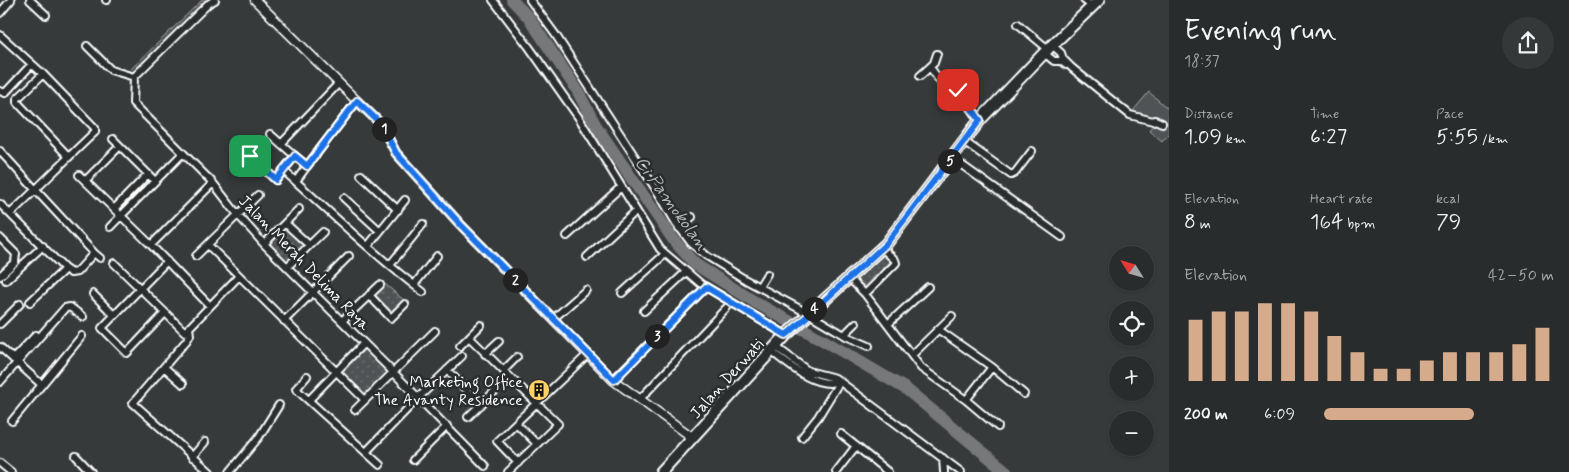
<!DOCTYPE html>
<html lang="en">
<head>
<meta charset="utf-8">
<style>
	body { margin:0; font-family:Mynerve,sans-serif; background:#353838; color:#f1f3f6; height:100vh; display:flex; flex-direction:column; font-size:19px; white-space:nowrap }
	* { box-sizing:border-box; margin:0 }
	p { font-size:16px; color:#a5a7a9 }
	.icon { flex:none; width:28px; height:28px; fill:none; stroke:currentColor; stroke-width:2; stroke-linecap:round; stroke-linejoin:round }
	.map { position:relative; flex:1; overflow:hidden }
	.side { display:flex; flex-direction:column; background:#292c2c; width:400px }
	.side>* { flex:none }
	.needle { width:32px; rotate:307deg }
	.tools { position:absolute; left:1109px; top:246px; display:grid; gap:10px }
	.tools a { display:grid; place-items:center; width:45px; height:45px; border-radius:50%; background:#292c2c; box-shadow:0 1px 4px #0004,0 0 0 1px #454848; font-size:25px }
	.pin { position:absolute; display:grid; place-items:center; width:42px; height:42px; color:#fff; margin:-21px; border-radius:10px; box-shadow:0 2px 8px #0006 }
	.km { position:absolute; width:25px; height:25px; margin:-12px; border-radius:50%; background:#222; color:#fff; font-size:14px; line-height:25px; text-align:center }
	.round { display:grid; place-items:center; flex:none; width:52px; height:52px; border-radius:26px; background:#353838 }
	.head { display:flex; align-items:center; justify-content:space-between; height:85px; padding:0 15px }
	h1 { font-size:28px; font-weight:600; line-height:38px }
	.figures { display:grid; grid-template-columns:repeat(3,1fr); gap:8px; height:85px; padding:5px 15px }
	.figures div { display:grid; align-content:center }
	.figures b { font-size:21px; font-weight:600 }
	.figures small { font-size:14px; font-weight:400 }
	.figures p { font-size:14px }
	.chart { height:140px; padding:10px 15px }
	.chart p { display:flex; justify-content:space-between }
	.chart svg { width:100%; height:90px; margin-top:5px; stroke:#d6ab8b; stroke-width:6 }
	ul { padding:0 15px; list-style:none; font-size:16px }
	li { display:grid; grid-template-columns:80px 60px 1fr; align-items:center; height:38px }
	li i { height:12px; border-radius:6px; background:#d6ab8b }
	main { display:flex; flex:1; min-height:0 }
	.map>svg:first-child { display:block }
	.green { fill:#505354; stroke:#a8a9aa }
	.park { fill:url(#park-dots); stroke:#a8a9aa }
	.lines { fill:none; stroke-linecap:round; stroke-linejoin:round }
	.river { stroke:#767879; stroke-width:12 }
	.minor-casing { stroke:#fff; stroke-width:10 }
	.tertiary-casing { stroke:#fff; stroke-width:11 }
	.primary-casing { stroke:#fff; stroke-width:14 }
	.minor { stroke:#2a2d2e; stroke-width:6 }
	.tertiary { stroke:#2a2d2e; stroke-width:8 }
	.primary { stroke:#2a2d2e; stroke-width:10 }
	.route-casing { stroke:#fff; stroke-width:10 }
	.route { stroke:#1a73e8; stroke-width:6 }
	.labels { text-anchor:middle; stroke-width:5; stroke-linejoin:round; paint-order:stroke }
	.street-label { font-size:16px; fill:#fff; stroke:#2a2d2e }
	.poi-label { font-size:16px; fill:#fff; stroke:#2a2d2e; text-anchor:end }
	.water-label { font-size:18px; font-style:italic; fill:#b4b5b5; stroke:#2a2d2e }
</style>
</head>
<body>
<main>
<div class="map">
<svg width="1169" height="472" viewBox="0 0 1169 472">
	<defs>
		<pattern id="park-dots" width="8" height="8" patternUnits="userSpaceOnUse" patternTransform="scale(1.25)"><rect width="8" height="8" fill="#505354"/><path d="M2 2h.1M6 6h.1" fill="none" stroke="#6a6d6e" stroke-width="1.8" stroke-linecap="round"/></pattern>
	</defs>
	<rect width="100%" height="100%" fill="#373a3b"/>
	<filter id="ink" filterUnits="userSpaceOnUse"><feTurbulence type="fractalNoise" baseFrequency=".02" numOctaves="2"/><feDisplacementMap in="SourceGraphic" scale="10" xChannelSelector="R" yChannelSelector="G"/><feConvolveMatrix kernelMatrix="1 2 1 2 8 2 1 2 1" color-interpolation-filters="sRGB"/></filter>
	<g filter="url(#ink)">
		<!-- green -->
		<path class="green" d="M 202,0 L 208,0 L 133,74 L 130,70 Z
			M 1149,92 L 1167,108 L 1169,107 L 1169,133 L 1162,141 L 1149,130 L 1153,125 L 1152,117 L 1132,112 Z"/>
		<!-- park -->
		<path class="park" d="M 285,226 L 305,245 L 287,263 L 267,244 Z
			M 884,254 L 891,261 L 862,288 L 855,280 Z
			M 385,284 L 406,302 L 392,315 L 373,296 Z
			M 364,346 L 391,372 L 365,398 L 339,372 Z"/>
		<g class="lines">
			<!-- river -->
			<path class="river" d="M 512,0 L 529,18 L 577,90 L 596,126 L 675,242 L 695,264 L 755,302 L 828,343 L 906,389 L 1007,472"/>
			<!-- minor casing -->
			<g class="minor-casing">
				<path id="minor" d="M 30,0 L 46,15
					M 106,0 L 107,0
					M 215,0 L 208,4 L 134,77 L 133,103 L 213,183 L 238,215 L 264,244 L 393,372 L 485,466
					M 493,0 L 529,47 L 579,118 L 660,249 L 701,284 L 786,335
					M 530,0 L 555,34 L 659,194 L 676,223 L 691,243 L 707,256 L 746,280 L 809,314 L 846,336 L 869,346
					M 1084,0 L 1093,7
					M 0,13 L 11,0
					M 1018,24 L 1048,49
					M 0,35 L 43,74 L 95,128 L 95,132 C 66,159 39,187 10,214 L 65,269 L 71,273 L 77,272 L 94,253 L 43,198 L 0,151
					M 1052,45 L 1061,53 L 1063,59 L 1072,68 L 1130,115 L 1153,121 L 1155,120 L 1162,123
					M 87,46 L 111,70 L 134,77
					M 1044,53 L 1054,61 L 1061,61 L 1066,65
					M 937,54 L 934,63 L 930,67 L 948,93 L 958,90 L 980,120
					M 43,74 L 17,99 L 17,102 L 69,157
					M 920,76 L 930,67
					M 0,91 L 5,93 L 32,64
					M 270,134 L 295,156
					M 113,139 L 155,181
					M 965,142 L 1011,175 L 1015,173 L 1032,151
					M 281,144 L 339,83
					M 250,156 L 276,180 L 283,170
					M 952,158 L 1062,237
					M 307,166 L 357,101
					M 79,175 L 151,245 L 210,306
					M 361,175 L 398,210
					M 85,181 L 120,146
					M 296,181 L 307,166 L 295,156 L 283,170 C 329,211 374,255 423,292
					M 344,198 L 380,231
					M 0,204 L 10,214
					M 114,209 L 148,174
					M 285,223 L 309,245
					M 110,227 L 183,153
					M 679,228 L 692,217
					M 567,236 L 621,187
					M 0,238 L 16,254 L 15,262 L 0,276
					M 264,244 L 299,209
					M 151,245 L 213,183
					M 208,245 L 365,400
					M 368,246 L 405,200
					M 94,253 L 100,258
					M 196,256 L 258,195
					M 587,257 L 636,211
					M 114,263 L 185,332 L 239,276
					M 390,265 L 423,224
					M 287,267 L 323,232
					M 849,278 L 865,294 L 921,368 L 966,400 L 998,427
					M 6,280 L 43,246
					M 414,285 L 437,256
					M 759,287 L 767,274
					M 622,293 L 665,254
					M 93,294 L 114,315
					M 865,294 L 896,263 L 895,260 L 882,248
					M 369,295 L 391,318 L 405,304
					M 30,302 L 65,269
					M 644,311 L 686,272
					M 165,313 L 127,353 L 102,328 L 167,261
					M 553,319 L 586,290
					M 284,321 L 349,256
					M 342,321 L 380,285
					M 0,324 L 20,304
					M 888,324 L 928,287
					M 189,328 L 190,335 L 187,340 L 133,403 L 210,472
					M 939,330 L 992,367 L 966,400
					M 844,335 L 856,323
					M 469,337 L 558,424 L 508,472
					M 460,346 L 481,325
					M 775,346 L 808,371 L 835,378 L 961,472
					M 0,347 L 42,385
					M 771,351 C 789,365 816,390 840,381
					M 485,354 L 499,341
					M 912,355 L 952,316
					M 13,359 L 36,335
					M 164,367 L 183,384
					M 992,367 L 1024,394
					M 447,370 L 481,405
					M 504,370 L 517,357
					M 307,376 L 296,389 L 380,465
					M 613,380 L 706,287
					M 0,382 L 65,308 L 70,307 L 83,317
					M 640,399 L 731,303
					M 309,400 L 364,343
					M 355,410 L 435,331
					M 468,417 L 495,391
					M 12,421 L 82,336
					M 516,423 L 537,444
					M 841,434 L 888,472
					M 802,437 L 818,417 L 840,381
					M 366,452 L 418,398 L 462,356
					M 76,456 L 91,472
					M 192,457 L 205,442
					M 943,458 L 944,472
					M 413,460 L 447,426
					M 0,463 L 11,472
					M 518,463 L 497,441 L 588,354
					M 230,472 L 259,437 L 279,405
					M 836,472 L 856,446"/>
			</g>
			<!-- tertiary casing -->
			<g class="tertiary-casing">
				<path id="tertiary" d="M 255,0 L 357,101 L 381,124 L 396,153 L 460,224 L 613,380 L 692,437"/>
			</g>
			<!-- primary casing -->
			<g class="primary-casing">
				<path id="primary" d="M 661,472 L 786,335 L 886,244 L 980,120 L 1048,49 L 1099,0"/>
			</g>
			<!-- minor -->
			<use href="#minor" class="minor"/>
			<!-- tertiary -->
			<use href="#tertiary" class="tertiary"/>
			<!-- primary -->
			<use href="#primary" class="primary"/>
		</g>
	</g>
	<g class="lines" filter="url(#ink)">
		<!-- route casing -->
		<g class="route-casing">
			<path id="route" d="M 250,156 L 276,180 L 295,156 L 307,166 L 357,101 L 381,124 L 396,153 L 460,224 L 614,380 L 706,287 L 786,335 L 790,332 L 886,244 L 980,120 L 958,90"/>
		</g>
		<!-- route -->
		<use href="#route" class="route"/>
	</g>
	<!-- icons -->
	<defs>
		<g id="building-disc" transform="scale(1.125)"><circle r="9.5" fill="#ffd166" stroke="#2a2d2e"/><path d="M-4-6H4V6H1V3H-1V6H-4ZM-2.5-4.3h1.7v1.8h-1.7ZM.8-4.3h1.7v1.8H.8ZM-2.5-1h1.7V.8h-1.7ZM.8-1h1.7V.8H.8Z" fill="#111"/></g>
	</defs>
	<g fill-rule="evenodd">
		<use href="#building-disc" x="539" y="390"/>
	</g>
	<g class="labels">
		<!-- street labels -->
		<g class="street-label">
			<text transform="translate(305 262) rotate(46)" y="6">Jalan Merah Delima Raya</text>
			<text transform="translate(726 378) rotate(-48)" y="6">Jalan Derwati</text>
		</g>
		<!-- poi labels -->
		<g class="poi-label">
			<text x="523" y="387">Marketing Office<tspan x="523" dy="18">The Avanty Residence</tspan></text>
		</g>
		<!-- water labels -->
		<g class="water-label">
			<text transform="translate(672 203) rotate(54)" y="6">Ci Pamokolan</text>
		</g>
	</g>
</svg>
<div class="tools">
<a><svg class="needle" viewBox="-14 -14 28 28"><path d="M0-13l5 13h-10z" fill="#e53935"/><path d="M0 13l5-13h-10z" fill="#a5a7a9"/></svg></a>
<a><svg class="icon" aria-label="locate" viewBox="0 0 24 24"><circle cx="12" cy="12" r="6"/><path d="M12 2v4M12 18v4M2 12h4M18 12h4"/></svg></a>
<a>+</a>
<a>−</a>
</div>
<div class="pin" style="left:250px;top:156px;background:#1e9e55"><svg class="icon" aria-label="arrive" viewBox="0 0 24 24"><path d="M6 21V4h12l-3 4 3 4H6"/></svg></div>
<div class="pin" style="left:958px;top:90px;background:#d93025"><svg class="icon" aria-label="check" viewBox="0 0 24 24"><path d="M5 12l5 5 9-10"/></svg></div>
<b class="km" style="left:384px;top:129px">1</b>
<b class="km" style="left:515px;top:280px">2</b>
<b class="km" style="left:657px;top:336px">3</b>
<b class="km" style="left:814px;top:309px">4</b>
<b class="km" style="left:950px;top:161px">5</b>
</div>
<section class="side">
<div class="head"><div><h1>Evening run</h1><p>18:37</p></div><a class="round"><svg class="icon" aria-label="share" viewBox="0 0 24 24"><path d="M12 15V3M7 8l5-5 5 5M5 13v7h14v-7"/></svg></a></div>
<div class="figures">
<div><p>Distance</p><b>1.09<small> km</small></b></div>
<div><p>Time</p><b>6:27</b></div>
<div><p>Pace</p><b>5:55<small> /km</small></b></div>
</div>
<div class="figures">
<div><p>Elevation</p><b>8<small> m</small></b></div>
<div><p>Heart rate</p><b>164<small> bpm</small></b></div>
<div><p>kcal</p><b>79</b></div>
</div>
<div class="chart"><p><span>Elevation</span>42–50 m</p>
<svg viewBox="0 0 160 44" preserveAspectRatio="none"><path d="M5 44V14M15 44V10M25 44V10M35 44V6M45 44V6M55 44V10M65 44V22M75 44V30M85 44V38M95 44V38M105 44V34M115 44V30M125 44V30M135 44V30M145 44V26M155 44V18"/></svg>
</div>
<ul>
<li><b>200 m</b>6:09<i style="width:65%"></i></li>
</ul>
</section>
</main>
</body>
</html>
